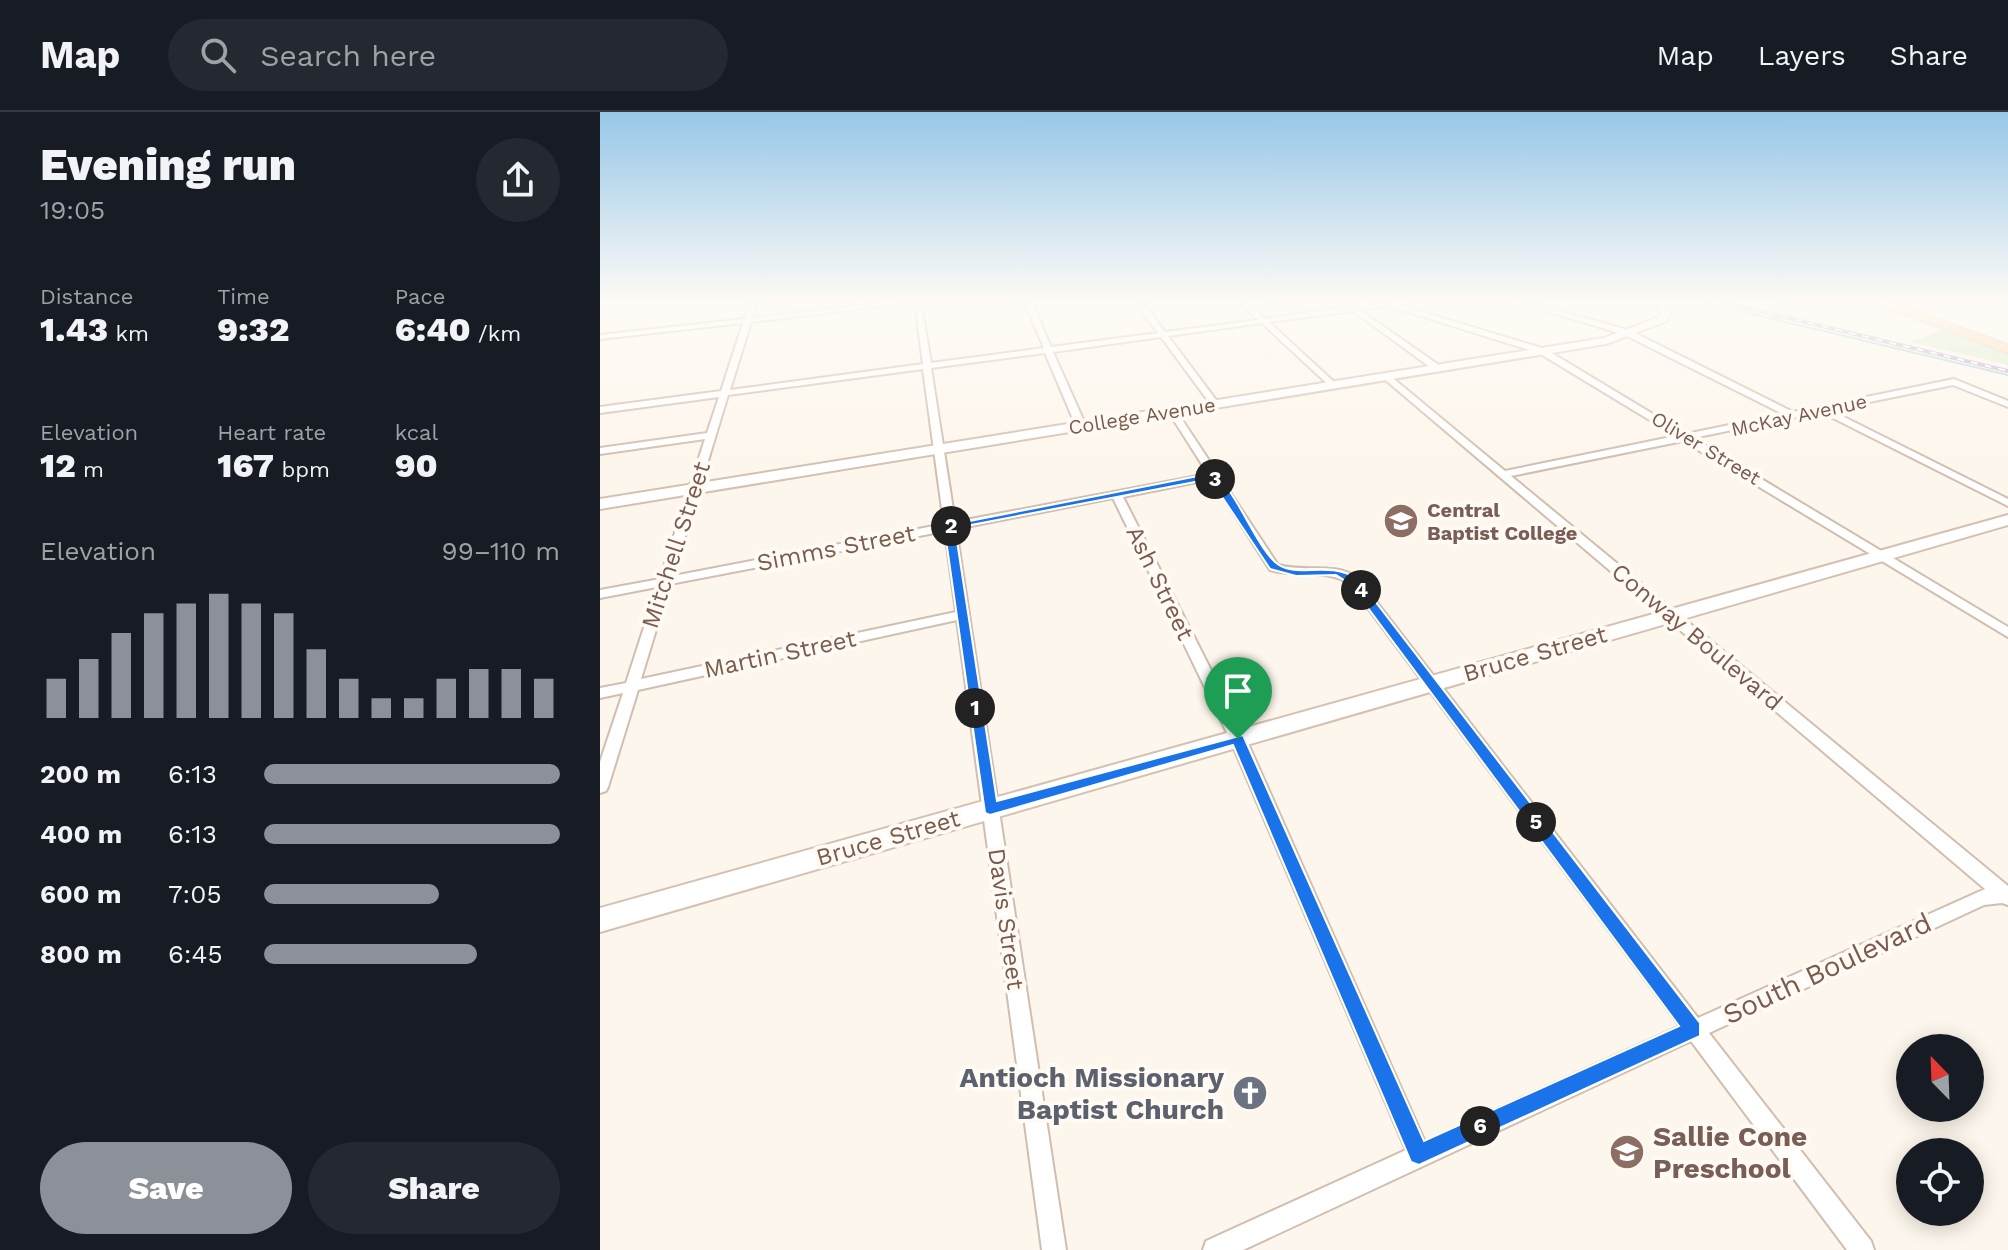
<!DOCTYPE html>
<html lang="en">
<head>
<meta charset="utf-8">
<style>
	body { margin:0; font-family:"Work Sans",sans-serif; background:#242831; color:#f1f3f6; height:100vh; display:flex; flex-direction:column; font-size:30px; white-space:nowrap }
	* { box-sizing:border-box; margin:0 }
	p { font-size:26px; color:#9ea1a6 }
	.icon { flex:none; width:44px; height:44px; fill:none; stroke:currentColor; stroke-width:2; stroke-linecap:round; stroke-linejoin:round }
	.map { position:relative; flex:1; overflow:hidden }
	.drawer { display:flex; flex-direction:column; background:#171b24; width:600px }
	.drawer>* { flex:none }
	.needle { width:52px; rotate:337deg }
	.buttons { position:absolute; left:1296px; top:922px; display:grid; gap:16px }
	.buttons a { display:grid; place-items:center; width:88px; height:88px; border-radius:50%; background:#171b24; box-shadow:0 4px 20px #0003; font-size:40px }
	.pin { position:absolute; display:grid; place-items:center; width:68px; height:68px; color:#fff; margin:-82px -34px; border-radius:50% 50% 50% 0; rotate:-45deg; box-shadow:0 0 8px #0007 }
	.pin .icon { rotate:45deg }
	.km { position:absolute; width:40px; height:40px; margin:-20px; border-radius:50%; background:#222; color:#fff; font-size:22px; line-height:40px; text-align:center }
	.round { display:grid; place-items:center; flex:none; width:84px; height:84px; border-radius:42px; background:#242831 }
	.headline { display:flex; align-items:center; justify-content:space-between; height:136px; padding:0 40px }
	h1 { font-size:44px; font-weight:800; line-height:60px }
	.metrics { display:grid; grid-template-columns:repeat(3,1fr); gap:12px; height:136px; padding:8px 40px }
	.metrics div { display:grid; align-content:center }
	.metrics b { font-size:34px; font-weight:800 }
	.metrics small { font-size:22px; font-weight:400 }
	.metrics p { font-size:22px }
	.chart { height:224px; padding:16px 40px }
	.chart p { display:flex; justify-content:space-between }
	.chart svg { width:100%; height:144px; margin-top:8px; stroke:#8c9099; stroke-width:6 }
	.cta { display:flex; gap:16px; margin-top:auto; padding:16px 40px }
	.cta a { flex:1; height:92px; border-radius:48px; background:#8c9099; color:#fff; font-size:32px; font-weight:800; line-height:92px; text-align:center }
	.cta a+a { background:#242831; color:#f1f3f6 }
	ul { padding:0 40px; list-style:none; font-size:26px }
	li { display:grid; grid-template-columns:128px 96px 1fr; align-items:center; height:60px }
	li i { height:20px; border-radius:10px; background:#8c9099 }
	header { display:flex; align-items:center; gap:48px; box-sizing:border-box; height:112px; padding:0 40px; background:#171b24; border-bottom:2px solid #363941 }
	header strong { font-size:38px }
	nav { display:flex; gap:44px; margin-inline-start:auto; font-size:28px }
	.search { width:560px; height:72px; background:#242831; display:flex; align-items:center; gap:20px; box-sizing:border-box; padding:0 28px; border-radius:44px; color:#9ea1a6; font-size:30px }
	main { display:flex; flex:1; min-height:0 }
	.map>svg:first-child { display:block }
	.green { fill:#d8ecc9 }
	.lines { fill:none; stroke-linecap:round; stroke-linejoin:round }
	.stream { stroke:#a5d3da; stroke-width:2 }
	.street-casing { stroke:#d1beb0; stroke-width:4 }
	.secondary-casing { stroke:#d6c0b0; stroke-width:4 }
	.primary-casing { stroke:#dad1cd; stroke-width:4 }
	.street { fill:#fff; fill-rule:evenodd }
	.secondary { fill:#fff; fill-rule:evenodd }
	.primary { fill:#fbd9a5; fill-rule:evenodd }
	.rail-casing { stroke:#b9a8c9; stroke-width:4 }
	.rail { stroke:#fffaf3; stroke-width:2; stroke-dasharray:7; stroke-linecap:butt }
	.route { fill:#1a73e8; stroke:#fff; stroke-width:2; fill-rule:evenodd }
	.labels { text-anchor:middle; stroke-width:8; stroke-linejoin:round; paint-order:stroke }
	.far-street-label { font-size:20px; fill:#7a5c4d; stroke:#fffaf3 }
	.far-education-label { font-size:20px; font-weight:bold; fill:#785e54; stroke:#fffaf3; text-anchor:start }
	.street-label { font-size:24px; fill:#7a5c4d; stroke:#fffaf3 }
	.near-street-label { font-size:28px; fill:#7a5c4d; stroke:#fffaf3 }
	.near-worship-label { font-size:28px; font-weight:bold; fill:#5b616d; stroke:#fffaf3; text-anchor:end }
	.near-education-label { font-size:28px; font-weight:bold; fill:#785e54; stroke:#fffaf3; text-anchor:start }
</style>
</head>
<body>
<header>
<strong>Map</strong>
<div class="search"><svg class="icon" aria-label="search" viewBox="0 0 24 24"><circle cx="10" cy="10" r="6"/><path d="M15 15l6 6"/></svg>Search here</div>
<nav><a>Map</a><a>Layers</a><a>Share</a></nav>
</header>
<main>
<section class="drawer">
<div class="headline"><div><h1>Evening run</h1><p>19:05</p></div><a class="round"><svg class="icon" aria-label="share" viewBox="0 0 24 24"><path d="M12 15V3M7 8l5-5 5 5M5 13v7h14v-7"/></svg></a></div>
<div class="metrics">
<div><p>Distance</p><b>1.43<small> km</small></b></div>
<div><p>Time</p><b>9:32</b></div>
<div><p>Pace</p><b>6:40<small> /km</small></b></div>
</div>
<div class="metrics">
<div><p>Elevation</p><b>12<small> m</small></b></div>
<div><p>Heart rate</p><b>167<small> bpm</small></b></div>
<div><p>kcal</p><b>90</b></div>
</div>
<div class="chart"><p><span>Elevation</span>99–110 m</p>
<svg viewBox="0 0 160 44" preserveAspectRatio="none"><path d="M5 44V32M15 44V26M25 44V18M35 44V12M45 44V9M55 44V6M65 44V9M75 44V12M85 44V23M95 44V32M105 44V38M115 44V38M125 44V32M135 44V29M145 44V29M155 44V32"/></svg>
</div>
<ul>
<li><b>200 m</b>6:13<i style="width:100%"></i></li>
<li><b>400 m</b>6:13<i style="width:100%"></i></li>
<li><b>600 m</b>7:05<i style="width:59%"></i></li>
<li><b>800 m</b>6:45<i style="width:72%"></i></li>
</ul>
<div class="cta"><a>Save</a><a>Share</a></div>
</section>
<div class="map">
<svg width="1408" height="1138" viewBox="0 0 1408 1138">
	<rect width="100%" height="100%" fill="#fdf6ec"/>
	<!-- green -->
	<path class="green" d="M 1343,217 L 1408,240 L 1408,253 L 1311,230 Z"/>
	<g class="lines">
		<!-- stream -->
		<path class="stream" d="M 1106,191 L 1408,263"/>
		<!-- street casing -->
		<g class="street-casing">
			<path id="street" d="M 150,191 L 156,191 L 152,206 L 283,191 L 306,191 L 151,210 L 130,278 L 323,252 L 315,191 L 321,191 L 331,251 L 444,236 L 425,191 L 432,191 L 451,235 L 558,221 L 536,191 L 543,191 L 565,220 L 658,208 L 641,191 L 648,191 L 665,207 L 753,194 L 800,191 L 799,193 L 945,237 L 1086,322 L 1183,302 L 1025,223 L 921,191 L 932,191 L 1031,219 L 1193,300 L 1354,267 L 1408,289 L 1408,295 L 1353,273 L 1230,298 L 1408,387 L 1408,394 L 1221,300 L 1093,326 L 1408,515 L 1408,525 L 1083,329 L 911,364 L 1408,774 L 1408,793 L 1402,791 L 1384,793 L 1109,921 L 1271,1129 L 1274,1138 L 1247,1138 L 1091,929 L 643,1138 L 603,1138 L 606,1129 L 806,1038 L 630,627 L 513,386 L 356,417 L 466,1138 L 442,1138 L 357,508 L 38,578 L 8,675 L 6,679 L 0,681 L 0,650 L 23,581 L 0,586 L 0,576 L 26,571 L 57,475 L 0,486 L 0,478 L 60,467 L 105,327 L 0,342 L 0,336 L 107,321 L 119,285 L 0,301 L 0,295 L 121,279 L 143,211 L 0,227 L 0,223 L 144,207 ZM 789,194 L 939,241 L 1076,324 L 905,359 L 789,263 L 782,265 L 1385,777 L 1098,906 L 758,466 C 733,449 706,461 678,453 L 575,297 L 568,299 L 608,362 L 355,410 L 331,256 L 445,241 L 476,314 L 481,317 L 486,314 L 453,240 L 561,225 L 612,294 L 615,295 L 619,292 L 568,224 L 662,211 L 732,276 L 735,275 L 735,271 L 669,210 L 753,199 L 834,258 L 840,258 L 840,254 L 760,198 ZM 323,257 L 344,412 L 73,464 L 128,283 ZM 612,367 L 670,458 C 696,466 726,456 750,472 L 1080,914 L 825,1030 L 646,627 L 523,385 ZM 345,419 L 356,500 L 41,567 L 70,472 Z"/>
		</g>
		<!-- secondary casing -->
		<g class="secondary-casing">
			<path id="secondary" d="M 1055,191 L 1065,191 L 1071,201 L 1067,209 L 1006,232 L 0,397 L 0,387 L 1004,226 L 1059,205 L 1061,201 Z
				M 1408,403 L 1408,413 L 0,820 L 0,796 Z"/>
		</g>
		<!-- primary casing -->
		<g class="primary-casing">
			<path id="primary" d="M 1275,191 L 1291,191 L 1408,233 L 1408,241 Z"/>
		</g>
		<!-- street -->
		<use href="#street" class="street"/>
		<!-- secondary -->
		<use href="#secondary" class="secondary"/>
		<!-- primary -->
		<use href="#primary" class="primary"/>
		<!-- rail casing -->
		<g class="rail-casing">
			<path id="rail" d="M 1126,191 L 1408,259"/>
		</g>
		<!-- rail -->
		<use href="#rail" class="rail"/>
	</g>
	<!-- sky -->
	<linearGradient id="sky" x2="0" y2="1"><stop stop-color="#97c7e8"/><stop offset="0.54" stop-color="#fefbf6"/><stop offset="1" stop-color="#fefbf6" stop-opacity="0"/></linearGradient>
	<rect width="1408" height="351" fill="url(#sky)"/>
	<!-- route -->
	<path class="route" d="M 613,361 C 636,376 658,440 679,453 C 699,466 728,448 758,467 L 1100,911 L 1100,924 L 819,1053 L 811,1050 L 633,633 L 390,703 L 385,701 L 344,414 ZM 610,367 L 670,457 L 696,464 L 736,463 L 750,472 L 1079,914 L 824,1029 L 643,623 L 397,689 L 355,416 Z"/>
	<!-- icons -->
	<defs>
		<g id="university-disc" transform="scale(1.8)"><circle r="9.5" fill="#8d6e63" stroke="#fffaf3"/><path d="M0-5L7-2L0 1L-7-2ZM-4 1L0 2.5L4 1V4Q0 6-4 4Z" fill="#fff"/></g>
		<g id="church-disc" transform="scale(1.8)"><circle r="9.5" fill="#6b7280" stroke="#fffaf3"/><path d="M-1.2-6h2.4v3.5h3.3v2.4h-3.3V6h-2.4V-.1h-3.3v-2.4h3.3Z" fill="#fff"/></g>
		<g id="school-disc" transform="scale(1.8)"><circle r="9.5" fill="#8d6e63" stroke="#fffaf3"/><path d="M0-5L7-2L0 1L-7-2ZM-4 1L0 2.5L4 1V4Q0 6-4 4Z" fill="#fff"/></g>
	</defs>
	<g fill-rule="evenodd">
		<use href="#university-disc" x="801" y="409"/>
		<use href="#church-disc" x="650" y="981"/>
		<use href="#school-disc" x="1027" y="1040"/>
	</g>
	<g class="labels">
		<!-- far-street labels -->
		<g class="far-street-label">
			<text transform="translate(1199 303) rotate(-12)" y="7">McKay Avenue</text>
			<text transform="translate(542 304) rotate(-9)" y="7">College Avenue</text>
			<text transform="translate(1106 336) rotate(31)" y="7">Oliver Street</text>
		</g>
		<!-- far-education labels -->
		<g class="far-education-label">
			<text x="827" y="405">Central<tspan x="827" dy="23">Baptist College</tspan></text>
		</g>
		<!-- street labels -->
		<g class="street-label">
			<text transform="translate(76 433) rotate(-72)" y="8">Mitchell Street</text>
			<text transform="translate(236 436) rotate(-11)" y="8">Simms Street</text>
			<text transform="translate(560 471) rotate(64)" y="8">Ash Street</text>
			<text transform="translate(1097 525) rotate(40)" y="8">Conway Boulevard</text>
			<text transform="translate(180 542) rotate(-12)" y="8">Martin Street</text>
			<text transform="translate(935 542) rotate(-16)" y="8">Bruce Street</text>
			<text transform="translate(288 726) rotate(-16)" y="8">Bruce Street</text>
			<text transform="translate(406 807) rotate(82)" y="8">Davis Street</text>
		</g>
		<!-- near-street labels -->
		<g class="near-street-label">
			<text transform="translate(1227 856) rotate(-25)" y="10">South Boulevard</text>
		</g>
		<!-- near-worship labels -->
		<g class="near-worship-label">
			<text x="624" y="975">Antioch Missionary<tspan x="624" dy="32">Baptist Church</tspan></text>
		</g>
		<!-- near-education labels -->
		<g class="near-education-label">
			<text x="1053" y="1034">Sallie Cone<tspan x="1053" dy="32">Preschool</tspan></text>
		</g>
	</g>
</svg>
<div class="buttons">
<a><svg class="needle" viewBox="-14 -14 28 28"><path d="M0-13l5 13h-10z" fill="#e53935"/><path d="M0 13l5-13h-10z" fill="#9ea1a6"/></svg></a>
<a><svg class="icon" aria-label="locate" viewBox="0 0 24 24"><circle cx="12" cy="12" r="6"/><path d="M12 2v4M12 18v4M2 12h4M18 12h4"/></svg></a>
</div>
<div class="pin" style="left:638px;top:627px;background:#1e9e55"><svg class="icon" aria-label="arrive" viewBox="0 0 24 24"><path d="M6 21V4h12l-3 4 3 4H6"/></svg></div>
<b class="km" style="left:375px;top:596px">1</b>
<b class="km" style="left:351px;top:414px">2</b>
<b class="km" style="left:615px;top:367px">3</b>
<b class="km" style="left:761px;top:478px">4</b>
<b class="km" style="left:936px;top:710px">5</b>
<b class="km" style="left:880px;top:1014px">6</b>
</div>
</main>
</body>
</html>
